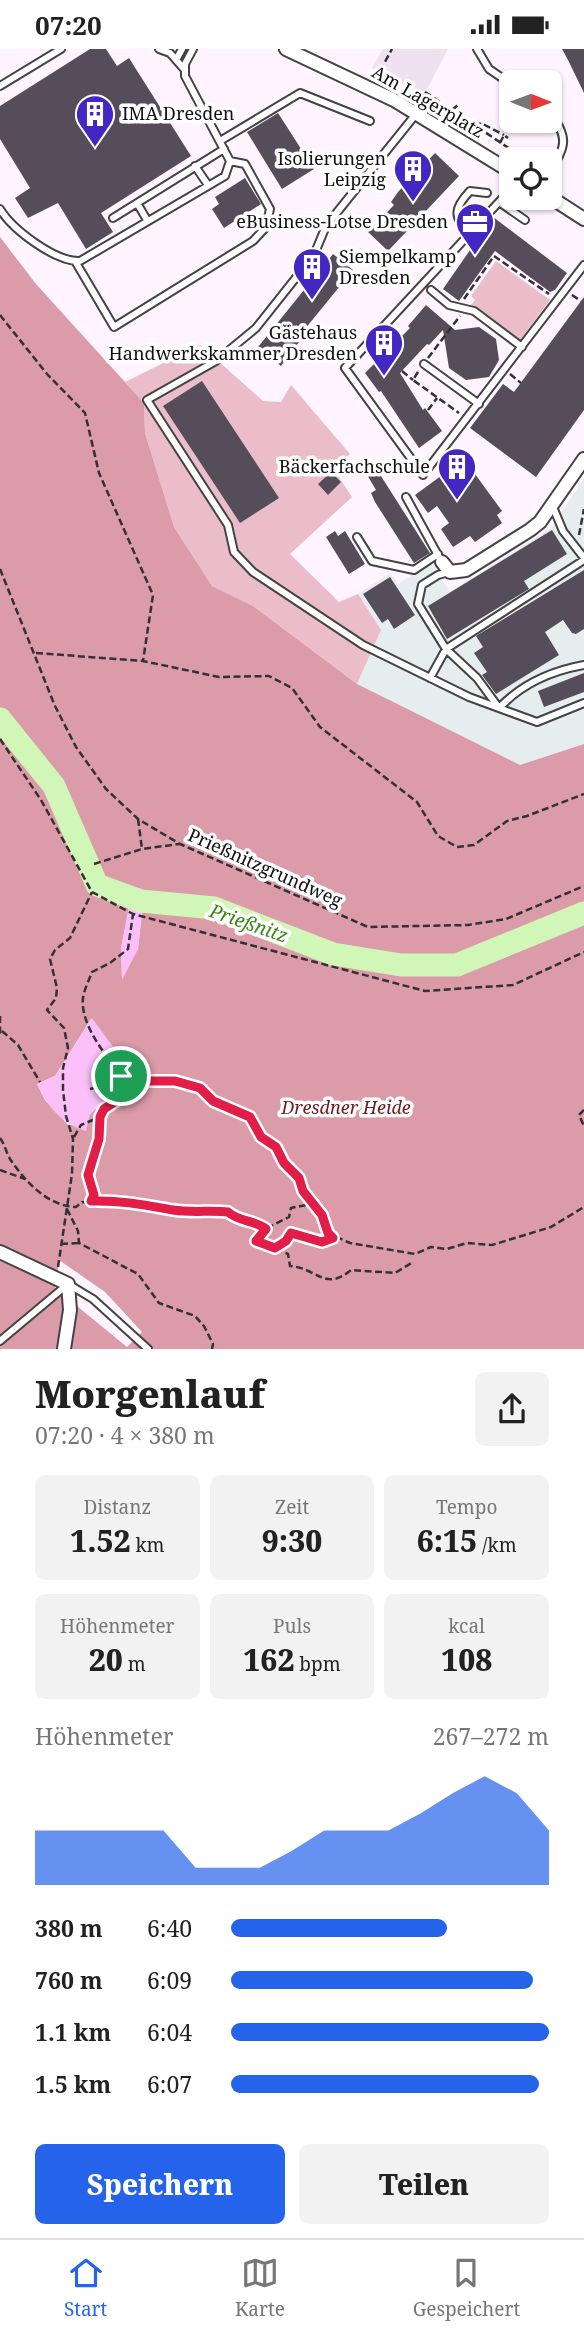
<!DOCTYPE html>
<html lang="de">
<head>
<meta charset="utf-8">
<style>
	body { margin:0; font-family:"Noto Serif",serif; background:#f2f2f2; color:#222; height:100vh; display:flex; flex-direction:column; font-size:26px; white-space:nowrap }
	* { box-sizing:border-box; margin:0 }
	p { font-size:23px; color:#767676 }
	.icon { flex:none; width:38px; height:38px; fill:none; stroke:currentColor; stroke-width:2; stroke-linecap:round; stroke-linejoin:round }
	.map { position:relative; height:1300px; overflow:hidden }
	.panel { display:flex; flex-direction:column; background:#fff; flex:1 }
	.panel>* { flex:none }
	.needle { width:46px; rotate:91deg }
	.controls { position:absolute; left:499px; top:21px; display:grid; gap:14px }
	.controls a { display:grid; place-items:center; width:63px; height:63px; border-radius:10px; background:#fff; box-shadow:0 2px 5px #0004; font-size:35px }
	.pin { position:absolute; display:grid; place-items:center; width:60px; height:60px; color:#fff; margin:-30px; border:4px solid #fff; border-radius:50%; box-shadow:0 2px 7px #0007 }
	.round { display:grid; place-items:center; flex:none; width:74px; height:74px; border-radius:10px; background:#f2f2f2 }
	.head { display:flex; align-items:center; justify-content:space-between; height:119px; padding:0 35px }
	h1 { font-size:38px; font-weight:800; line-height:52px }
	.stats { display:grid; grid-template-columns:repeat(3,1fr); gap:10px; height:119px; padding:7px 35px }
	.stats div { display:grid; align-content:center; border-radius:10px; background:#f2f2f2; text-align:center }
	.stats b { font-size:30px; font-weight:800 }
	.stats small { font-size:19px; font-weight:400 }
	.stats p { font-size:19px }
	.chart { height:196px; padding:14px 35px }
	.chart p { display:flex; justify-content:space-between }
	.chart svg { width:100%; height:126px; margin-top:7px; fill:#2563eb; opacity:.7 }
	.action { display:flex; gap:14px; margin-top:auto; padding:14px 35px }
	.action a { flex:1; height:80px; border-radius:10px; background:#2563eb; color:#fff; font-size:28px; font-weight:800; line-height:80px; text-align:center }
	.action a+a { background:#f2f2f2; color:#222 }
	ul { padding:0 35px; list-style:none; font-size:23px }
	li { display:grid; grid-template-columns:112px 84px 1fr; align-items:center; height:52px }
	li i { height:18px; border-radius:9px; background:#2563eb }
	.status { display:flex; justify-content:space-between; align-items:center; height:49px; padding:0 35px; background:#fff; direction:ltr }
	.status svg { height:19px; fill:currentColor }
	.menu { display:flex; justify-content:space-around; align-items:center; height:98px; border-top:2px solid #e0e0e0; background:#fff; font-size:19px; color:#767676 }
	.menu a { display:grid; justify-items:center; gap:4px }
	.menu .selected { color:#2563eb }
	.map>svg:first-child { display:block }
	.industrial { fill:#e5edef }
	.green { fill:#ebbcca }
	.forest { fill:#db9ba9; fill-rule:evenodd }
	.sand { fill:#fbc0fa }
	.plaza { fill:#f0e1f1 }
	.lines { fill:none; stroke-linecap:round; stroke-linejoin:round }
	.river { stroke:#d1f7b8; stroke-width:23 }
	.building { fill:#554d59 }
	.service-casing { stroke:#434343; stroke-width:10 }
	.minor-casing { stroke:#434343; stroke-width:16 }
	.path { stroke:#323232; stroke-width:2.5; stroke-dasharray:7 3.5; stroke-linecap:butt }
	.service { stroke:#fff; stroke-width:6 }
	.minor { stroke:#fff; stroke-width:12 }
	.route-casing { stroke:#fff; stroke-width:14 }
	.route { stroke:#e11d48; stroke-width:9 }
	.labels { text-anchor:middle; stroke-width:7; stroke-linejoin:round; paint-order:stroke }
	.street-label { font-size:18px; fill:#101010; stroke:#fff }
	.poi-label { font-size:18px; fill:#101010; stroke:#fff; text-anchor:end }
	.park-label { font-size:18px; font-style:italic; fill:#6a211f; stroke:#fff }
	.water-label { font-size:19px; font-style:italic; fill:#3b8716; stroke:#fff }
</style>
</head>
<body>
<div class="status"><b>07:20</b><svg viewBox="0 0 49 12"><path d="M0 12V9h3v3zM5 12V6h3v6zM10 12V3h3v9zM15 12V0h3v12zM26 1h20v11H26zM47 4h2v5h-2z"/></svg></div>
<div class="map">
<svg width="584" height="1300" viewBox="0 0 584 1300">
	<rect width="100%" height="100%" fill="#fff4ff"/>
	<!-- industrial -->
	<path class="industrial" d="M 584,429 L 584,695 L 520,717 L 357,635 L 381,581 L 358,545 L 390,524 L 398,535 L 431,514 L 450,543 L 552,478 Z"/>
	<!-- green -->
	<path class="green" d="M 496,212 L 550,251 L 520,291 L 471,256 L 475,251 L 471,247 Z
		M 200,296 L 263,352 L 281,353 L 291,336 L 350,405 L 334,421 L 352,448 L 290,505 L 339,553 L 358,545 L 381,581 L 357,635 L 253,557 L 212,537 L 174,478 L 145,384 L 144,354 L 125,333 Z"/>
	<!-- forest -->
	<path class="forest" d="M 0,188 L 36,235 L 144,354 L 145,384 L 174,478 L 212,537 L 253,557 L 357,635 L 520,716 L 584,695 L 584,1300 L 0,1300 ZM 130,857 L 142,863 L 138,900 L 122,929 L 121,899 ZM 91,970 L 116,1002 L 110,1021 L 109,1047 L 90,1065 L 69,1077 L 45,1051 L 37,1035 L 55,1027 ZM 59,1211 L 105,1243 L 142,1283 L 127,1298 L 55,1239 Z"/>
	<!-- sand -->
	<path class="sand" d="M 129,856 L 142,862 L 138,900 L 122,931 L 121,899 Z
		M 92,969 L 116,1002 L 110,1021 L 109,1047 L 90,1065 L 86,1082 C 61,1075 48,1057 37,1035 L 55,1027 Z"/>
	<!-- plaza -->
	<path class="plaza" d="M 383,0 L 448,0 L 424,46 L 372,19 Z"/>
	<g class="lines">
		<!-- river -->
		<path class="river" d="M 0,670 L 54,737 L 97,836 L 141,852 L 214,859 L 333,905 L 401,916 L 457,916 L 584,864"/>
	</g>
	<!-- building -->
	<path class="building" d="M 90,0 L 106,0 L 117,17 L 129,9 L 191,107 L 101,164 L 113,183 L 86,200 L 58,154 L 28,169 L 15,149 L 30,139 L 0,90 L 0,57 Z
		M 562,0 L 584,0 L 584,44 L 568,11 Z
		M 278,64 L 314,120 L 282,140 L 247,83 Z
		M 435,104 L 459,127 L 388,202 L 368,183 L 394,156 L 391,153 L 398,143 Z
		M 245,129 L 261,155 L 224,179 L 212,160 L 219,155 L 215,148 Z
		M 493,168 L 567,224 L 555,241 L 550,243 L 495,202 L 459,252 L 443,240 Z
		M 333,205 L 353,221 L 296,291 L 299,293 L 281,317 L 258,298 Z
		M 584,248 L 584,361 L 536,428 L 470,379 L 503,335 L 514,343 Z
		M 426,256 L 455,281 L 479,278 L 496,290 L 499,311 L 489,328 L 466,331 L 449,319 L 443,281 L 429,296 L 427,295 L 400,324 L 423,361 L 425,359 L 442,382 L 419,399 L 381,342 L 379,343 L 365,324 L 410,279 L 408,277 Z
		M 202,332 L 279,449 L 240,474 L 163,357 Z
		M 464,410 L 502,462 L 497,466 L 502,474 L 475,493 L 470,487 L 453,498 L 441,480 L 449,474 L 437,457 L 428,464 L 415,446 Z
		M 372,413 L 430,504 L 414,514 L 375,453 L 371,444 L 376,441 L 363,419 Z
		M 331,423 L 341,433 L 328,446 L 318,435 Z
		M 552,481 L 567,505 L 524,532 L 529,540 L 447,590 L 428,557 Z
		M 335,482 L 338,487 L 345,482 L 365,515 L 349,525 L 326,488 Z
		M 584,521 L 584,580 L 576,585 L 572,584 L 563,571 L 545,583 L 559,606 L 496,645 L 482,626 L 487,623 L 474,604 L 483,598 L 476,587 Z
		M 390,528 L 415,566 L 394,580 L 388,570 L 382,574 L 363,545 Z
		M 584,624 L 584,643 L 544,658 L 538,642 Z"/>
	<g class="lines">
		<!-- service casing -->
		<g class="service-casing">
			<path id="service" d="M 159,0 L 170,4 L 184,20
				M 477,0 L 489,20 L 511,35
				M 176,11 L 182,0
				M 0,37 L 61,0
				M 550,61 C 568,92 567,93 550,124
				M 416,65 L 326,177 L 314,206 L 256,279 L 216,312 L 147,351 L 228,476 L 234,503 L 253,523 L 363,596 L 469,648 L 537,673 L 584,654
				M 220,92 L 300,44 L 370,72
				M 195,117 L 208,136
				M 511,140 L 345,319 L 423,426 L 584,216
				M 499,153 L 525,171
				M 137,154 L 147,171
				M 0,160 C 12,180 55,213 80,212 L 225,127 L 230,112 L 185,27 L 185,15 L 193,0
				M 113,169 L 224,100
				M 471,183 C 451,169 455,158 470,142 L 487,144
				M 75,212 L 114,278 L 253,192 L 266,178 L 270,160 L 245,115 L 230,112
				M 431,241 L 449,256 L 474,262 L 522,298
				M 424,315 L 479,355
				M 406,448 L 439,508
				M 553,458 L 563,482 L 584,509
				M 357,488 L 372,512 L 414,521 L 438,505
				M 449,523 L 438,526 L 422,536 L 418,555 L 446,600 L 584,511
				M 430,629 L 446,600 L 477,629 L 499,659 C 523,634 551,622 584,616
				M 0,1292 L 68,1235 L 93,1250 L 148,1300"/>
		</g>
		<!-- minor casing -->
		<g class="minor-casing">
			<path id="minor" d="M 286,0 L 394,51 L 511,123
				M 550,148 L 584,170
				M 442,513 L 450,523 L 466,521 L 530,481 L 540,473 L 584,410
				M 0,1203 L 68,1235 L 70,1261 L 64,1300"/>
		</g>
		<!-- path -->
		<path class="path" d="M 375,31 L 392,0
			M 425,43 L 525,110
			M 425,44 L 429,58
			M 452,61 L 459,55
			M 475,78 L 481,74 L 504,86
			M 500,94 L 504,86 L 508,89
			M 528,110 L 529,108
			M 519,158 L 525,149
			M 572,246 L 581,252
			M 464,250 L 494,207 L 549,245
			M 0,266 L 47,325 L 85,364 L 99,424 L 153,546 L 143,612
			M 428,309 L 460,267
			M 402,322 L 413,331
			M 418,323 L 413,331 L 459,364
			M 510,325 L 521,334
			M 428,361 L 437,349
			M 579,486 L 584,460
			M 0,520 L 55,657 L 76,698 L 106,740 L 138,770 L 180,795 L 368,878 L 468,876 L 506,870 L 584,837
			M 36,604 L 143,612 L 219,628 L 269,627 L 292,639 L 320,678 L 417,753 L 438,787 L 457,798 L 474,796 L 507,772 L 527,767 L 584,745
			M 0,690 L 41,751 L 92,843 L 133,865 L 425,942 L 513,936 L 584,903
			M 138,770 L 142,800
			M 94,815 L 142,800 L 179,795
			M 0,967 L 0,985
			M 2,982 L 18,996 L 40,1033
			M 121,1027 C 106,1006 80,976 83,949 C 84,941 89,931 92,923 L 110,914 L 128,900 L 133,865
			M 90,1040 L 102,1037 L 107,1027 L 121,1027
			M 584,1061 L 579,1066 L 584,1077
			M 74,1088 L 81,1076 L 100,1068
			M 0,1089 C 5,1096 6,1103 10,1110 C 25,1132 47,1157 76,1158 L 82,1153 L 88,1154 L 94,1149 L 88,1126 L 99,1090 L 100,1068 L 104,1060 L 116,1053 L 121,1027 L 134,1023 L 151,1032 L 175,1032 L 200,1039 L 213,1052 L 250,1068 L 261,1089 L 276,1098 L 284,1114 L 299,1129 L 311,1155 L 322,1165 L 328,1184 L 350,1194 L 415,1205 L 431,1198 L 447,1200 L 467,1194 L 492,1196 L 551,1178 L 584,1158
			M 0,1121 L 25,1130
			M 92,1152 C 121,1151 145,1157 174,1161 C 192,1164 212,1161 228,1163 L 234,1169 L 271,1177 L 289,1168 L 291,1159 L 311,1155
			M 67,1160 L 78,1182 L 79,1194 L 138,1225 L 159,1254 L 195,1267 L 204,1277 L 213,1295 L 212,1300
			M 262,1177 L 266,1180 L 256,1192 C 263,1199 278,1200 288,1205 L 290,1217 C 317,1219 325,1243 351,1221 L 395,1224 L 413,1213
			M 61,1195 L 79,1194
			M 274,1199 L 286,1192 L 291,1184 L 322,1193 L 333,1189
			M 58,1218 L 72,1125 L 73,1090 L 66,1067 L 63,1041 L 63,1019 L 68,999 L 64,979 L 47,961 L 56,949 L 57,939 L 50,910 L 55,901 L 70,889 L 92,843"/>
		<!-- service -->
		<use href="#service" class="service"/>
		<!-- minor -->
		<use href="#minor" class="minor"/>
	</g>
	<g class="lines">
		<!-- route casing -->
		<g class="route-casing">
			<path id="route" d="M 134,1023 L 150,1032 L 175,1032 L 200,1039 L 213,1052 L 250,1068 L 261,1088 L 276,1098 L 284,1114 L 299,1129 L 303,1142 L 322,1166 L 328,1184 L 333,1189 L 322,1193 L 291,1184 L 286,1192 L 275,1199 L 256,1192 L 266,1180 C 255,1171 239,1173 228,1163 C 211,1161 192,1164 173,1161 C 145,1156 120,1151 91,1152 L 94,1146 L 88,1126 L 99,1090 L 100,1068 L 104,1060 L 116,1052 L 121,1027 Z"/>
		</g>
		<!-- route -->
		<use href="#route" class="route"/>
	</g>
	<!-- icons -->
	<defs>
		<g id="building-pin" transform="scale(2.0125)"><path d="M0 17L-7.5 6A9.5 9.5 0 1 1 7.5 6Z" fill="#4326c3" stroke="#fff"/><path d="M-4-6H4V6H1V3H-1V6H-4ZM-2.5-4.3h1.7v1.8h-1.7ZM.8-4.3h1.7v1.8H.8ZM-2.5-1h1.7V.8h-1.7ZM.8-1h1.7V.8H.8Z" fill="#fff"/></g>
		<g id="office-pin" transform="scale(2.0125)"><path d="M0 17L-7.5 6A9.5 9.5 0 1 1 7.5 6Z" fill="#4326c3" stroke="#fff"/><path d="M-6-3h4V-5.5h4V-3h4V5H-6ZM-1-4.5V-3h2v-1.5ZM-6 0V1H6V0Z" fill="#fff"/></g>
	</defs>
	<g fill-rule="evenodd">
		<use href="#building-pin" x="95" y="65"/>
		<use href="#building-pin" x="413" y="120"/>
		<use href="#office-pin" x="475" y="173"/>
		<use href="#building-pin" x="312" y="218"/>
		<use href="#building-pin" x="384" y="294"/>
		<use href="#building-pin" x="457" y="418"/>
	</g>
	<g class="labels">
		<!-- street labels -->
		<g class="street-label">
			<text transform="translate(428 53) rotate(30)" y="6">Am Lagerplatz</text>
			<text transform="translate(265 819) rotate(24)" y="6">Prießnitzgrundweg</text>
		</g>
		<!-- poi labels -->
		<g class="poi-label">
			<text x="122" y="71" text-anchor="start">IMA Dresden</text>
			<text x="386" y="116">Isolierungen<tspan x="386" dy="21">Leipzig</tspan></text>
			<text x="448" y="179">eBusiness-Lotse Dresden</text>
			<text x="339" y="214" text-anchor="start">Siempelkamp<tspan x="339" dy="21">Dresden</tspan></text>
			<text x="357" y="290">Gästehaus<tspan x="357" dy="21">Handwerkskammer Dresden</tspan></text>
			<text x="430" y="424">Bäckerfachschule</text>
		</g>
		<!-- park labels -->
		<g class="park-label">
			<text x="346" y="1065">Dresdner Heide</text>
		</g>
		<!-- water labels -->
		<g class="water-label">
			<text transform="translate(249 874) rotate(19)" y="7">Prießnitz</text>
		</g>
	</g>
</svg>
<div class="controls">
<a><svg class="needle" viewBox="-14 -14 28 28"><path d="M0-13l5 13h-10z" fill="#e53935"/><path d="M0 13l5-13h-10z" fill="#767676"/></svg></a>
<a><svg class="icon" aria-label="locate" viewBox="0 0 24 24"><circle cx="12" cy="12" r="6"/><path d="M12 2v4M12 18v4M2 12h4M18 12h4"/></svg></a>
</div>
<div class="pin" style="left:121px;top:1027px;background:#1e9e55"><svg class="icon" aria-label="arrive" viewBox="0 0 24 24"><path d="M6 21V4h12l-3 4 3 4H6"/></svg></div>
</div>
<section class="panel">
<div class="head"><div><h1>Morgenlauf</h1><p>07:20 · 4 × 380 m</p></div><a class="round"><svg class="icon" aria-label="share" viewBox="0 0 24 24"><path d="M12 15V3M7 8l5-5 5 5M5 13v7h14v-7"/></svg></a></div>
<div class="stats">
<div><p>Distanz</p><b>1.52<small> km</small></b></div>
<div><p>Zeit</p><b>9:30</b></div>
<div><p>Tempo</p><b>6:15<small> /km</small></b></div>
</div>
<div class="stats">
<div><p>Höhenmeter</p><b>20<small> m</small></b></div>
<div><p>Puls</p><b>162<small> bpm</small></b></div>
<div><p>kcal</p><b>108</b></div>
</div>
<div class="chart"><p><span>Höhenmeter</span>267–272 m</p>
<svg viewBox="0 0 160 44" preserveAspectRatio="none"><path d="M0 44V25L10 25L20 25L30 25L40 25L50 38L60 38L70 38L80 32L90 25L100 25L110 25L120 19L130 12L140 6L150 12L160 25V44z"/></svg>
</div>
<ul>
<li><b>380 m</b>6:40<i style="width:68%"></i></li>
<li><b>760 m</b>6:09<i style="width:95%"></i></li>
<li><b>1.1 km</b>6:04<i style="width:100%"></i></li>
<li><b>1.5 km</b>6:07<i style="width:97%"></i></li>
</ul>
<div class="action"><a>Speichern</a><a>Teilen</a></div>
</section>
<nav class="menu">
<a class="selected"><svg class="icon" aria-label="home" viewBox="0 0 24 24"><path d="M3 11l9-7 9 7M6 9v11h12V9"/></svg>Start</a>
<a><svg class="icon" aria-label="map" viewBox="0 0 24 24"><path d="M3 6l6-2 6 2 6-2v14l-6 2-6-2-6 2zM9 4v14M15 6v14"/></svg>Karte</a>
<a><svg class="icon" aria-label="saved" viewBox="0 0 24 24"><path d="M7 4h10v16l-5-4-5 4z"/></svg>Gespeichert</a>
</nav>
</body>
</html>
